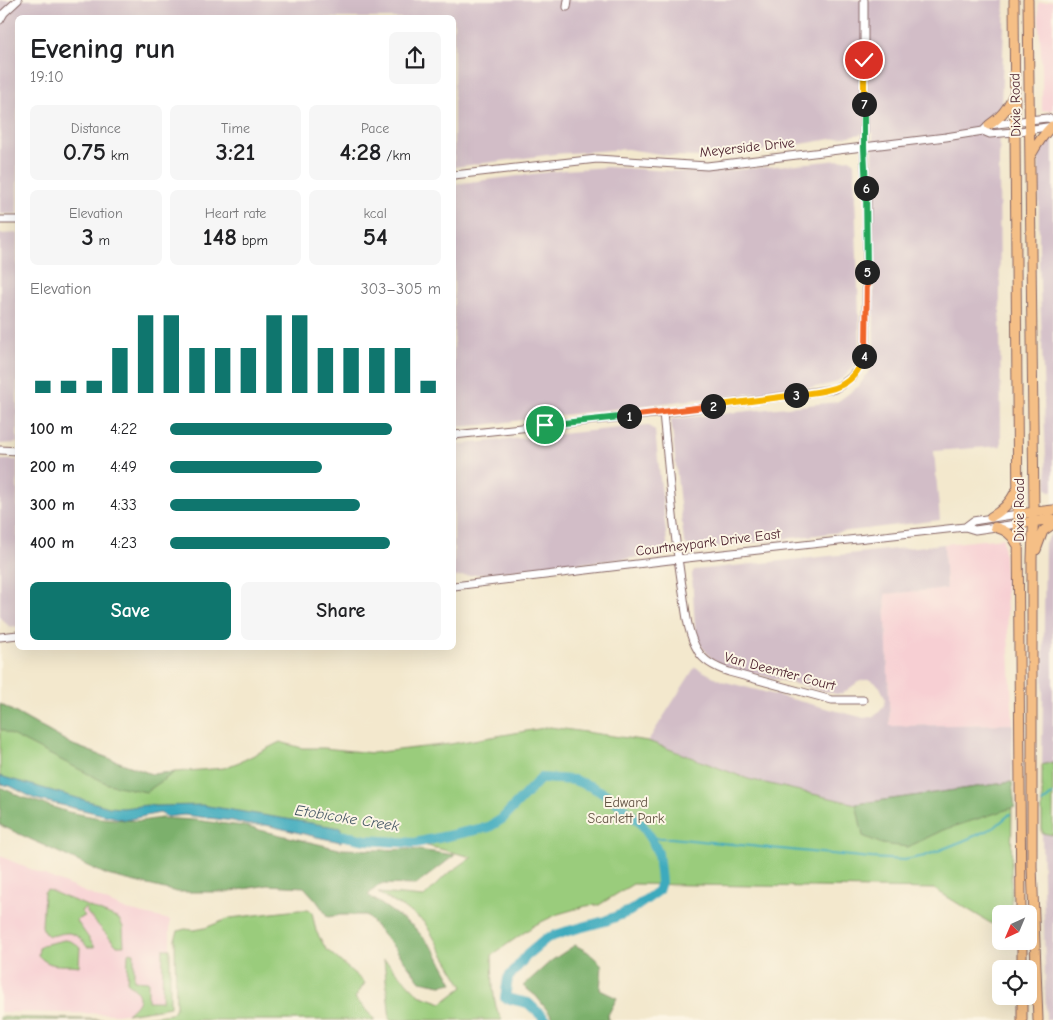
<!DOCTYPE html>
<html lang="en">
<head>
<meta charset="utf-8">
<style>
	body { margin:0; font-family:"Comic Neue",sans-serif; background:#f6f6f6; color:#202124; height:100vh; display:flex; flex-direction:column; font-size:19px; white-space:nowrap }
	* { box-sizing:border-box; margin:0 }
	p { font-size:16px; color:#757577 }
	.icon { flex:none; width:28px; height:28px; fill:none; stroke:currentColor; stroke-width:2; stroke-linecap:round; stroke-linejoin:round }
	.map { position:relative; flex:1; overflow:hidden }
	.details { position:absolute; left:15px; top:15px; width:441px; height:635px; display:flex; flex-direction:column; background:#fff; border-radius:8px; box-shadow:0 5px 20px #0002 }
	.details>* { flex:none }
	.needle { width:32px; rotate:224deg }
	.controls { position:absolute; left:992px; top:905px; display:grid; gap:10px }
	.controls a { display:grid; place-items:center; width:45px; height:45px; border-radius:8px; background:#fff; box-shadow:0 5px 20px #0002; font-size:25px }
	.pin { position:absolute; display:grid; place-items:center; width:42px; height:42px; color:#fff; margin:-21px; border:2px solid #fff; border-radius:50%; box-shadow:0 1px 5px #0007 }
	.km { position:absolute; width:25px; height:25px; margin:-12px; border-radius:50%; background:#222; color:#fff; font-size:14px; line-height:25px; text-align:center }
	.round { display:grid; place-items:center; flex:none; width:52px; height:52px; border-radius:8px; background:#f6f6f6 }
	.summary { display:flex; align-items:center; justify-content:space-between; height:85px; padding:0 15px }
	h1 { font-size:28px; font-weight:800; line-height:38px }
	.stats { display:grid; grid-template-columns:repeat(3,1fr); gap:8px; height:85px; padding:5px 15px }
	.stats div { display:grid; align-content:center; border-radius:8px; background:#f6f6f6; text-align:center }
	.stats b { font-size:25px; font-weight:800 }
	.stats small { font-size:14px; font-weight:400 }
	.stats p { font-size:14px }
	.chart { height:140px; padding:10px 15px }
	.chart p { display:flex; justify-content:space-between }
	.chart svg { width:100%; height:90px; margin-top:5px; stroke:#0f766e; stroke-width:6 }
	.action { display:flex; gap:10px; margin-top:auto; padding:10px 15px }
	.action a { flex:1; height:58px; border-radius:8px; background:#0f766e; color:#fff; font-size:20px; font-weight:800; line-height:58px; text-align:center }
	.action a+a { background:#f6f6f6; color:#202124 }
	ul { padding:0 15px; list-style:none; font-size:16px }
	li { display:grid; grid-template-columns:80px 60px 1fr; align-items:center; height:38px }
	li i { height:12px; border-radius:6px; background:#0f766e }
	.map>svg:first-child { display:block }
	.built { fill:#f7cfd3 }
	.industrial { fill:#d2bdc7 }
	.green { fill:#9acc7c; stroke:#727654 }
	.forest { fill:#7bb06c; stroke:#62684c }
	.water { fill:#3eaabd; stroke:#446474 }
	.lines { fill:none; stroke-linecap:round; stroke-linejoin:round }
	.stream { stroke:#3eaabd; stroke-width:2 }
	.river { stroke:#3eaabd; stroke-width:10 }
	.minor-casing { stroke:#856564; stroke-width:9 }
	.major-casing { stroke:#856564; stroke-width:11 }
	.minor { stroke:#fff; stroke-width:7 }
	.major { stroke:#f5bf86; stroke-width:9 }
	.split-1-casing { stroke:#fff; stroke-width:10 }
	.split-2-casing { stroke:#fff; stroke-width:10 }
	.split-3-casing { stroke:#fff; stroke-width:10 }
	.split-4-casing { stroke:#fff; stroke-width:10 }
	.split-5-casing { stroke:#fff; stroke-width:10 }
	.split-6-casing { stroke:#fff; stroke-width:10 }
	.split-7-casing { stroke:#fff; stroke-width:10 }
	.split-8-casing { stroke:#fff; stroke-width:10 }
	.split-1 { stroke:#22a559; stroke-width:6 }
	.split-2 { stroke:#f0652b; stroke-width:6 }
	.split-3 { stroke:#f5b400; stroke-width:6 }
	.split-4 { stroke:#f5b400; stroke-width:6 }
	.split-5 { stroke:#f0652b; stroke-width:6 }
	.split-6 { stroke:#22a559; stroke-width:6 }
	.split-7 { stroke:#22a559; stroke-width:6 }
	.split-8 { stroke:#f5b400; stroke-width:6 }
	.labels { text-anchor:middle; stroke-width:4; stroke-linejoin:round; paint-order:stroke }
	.street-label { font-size:14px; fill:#4a1f2b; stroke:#fcf5e5 }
	.park-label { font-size:14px; fill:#625343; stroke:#fcf5e5 }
	.water-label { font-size:15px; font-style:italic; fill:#455765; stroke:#fcf5e5 }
</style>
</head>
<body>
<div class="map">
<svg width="1053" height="1020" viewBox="0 0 1053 1020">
	<rect width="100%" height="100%" fill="#fcf5e5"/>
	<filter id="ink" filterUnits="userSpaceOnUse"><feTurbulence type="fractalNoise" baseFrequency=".02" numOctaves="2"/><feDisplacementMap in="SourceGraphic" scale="10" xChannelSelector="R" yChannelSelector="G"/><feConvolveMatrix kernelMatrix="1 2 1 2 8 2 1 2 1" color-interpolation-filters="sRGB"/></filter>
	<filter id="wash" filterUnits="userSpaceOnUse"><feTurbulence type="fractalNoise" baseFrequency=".0096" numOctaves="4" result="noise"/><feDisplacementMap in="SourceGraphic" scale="20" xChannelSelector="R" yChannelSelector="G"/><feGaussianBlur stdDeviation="1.12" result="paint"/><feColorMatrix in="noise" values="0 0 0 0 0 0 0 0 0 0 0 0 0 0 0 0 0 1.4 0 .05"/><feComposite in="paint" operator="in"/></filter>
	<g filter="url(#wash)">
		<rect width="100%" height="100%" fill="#f3e8cd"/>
		<!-- built -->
		<path class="built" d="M 1053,1 L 1053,110 L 1042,111 L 1042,72 L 1038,3 Z
			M 1003,538 L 1013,724 L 890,726 L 885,594 L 946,589 L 944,544 Z
			M 0,856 L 127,910 L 170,920 L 170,1007 L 127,1014 L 0,1012 Z"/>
		<!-- industrial -->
		<path class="industrial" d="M 0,0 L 1005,0 L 999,161 L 1001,446 L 934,451 L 940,520 L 692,550 L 684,542 L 671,419 L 837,402 L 859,386 L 874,363 L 873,132 L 718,158 L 673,156 L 627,149 L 555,154 L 454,167 L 454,18 L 18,18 L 17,214 L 0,214 Z
			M 1053,135 L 1053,493 L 1047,489 L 1039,258 L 1039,152 L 1044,143 Z
			M 850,159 L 854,163 L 860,346 L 858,358 L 852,369 L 844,377 L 834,383 L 822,386 L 655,404 L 482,425 L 454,427 L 454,184 L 565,170 L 607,167 L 702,173 Z
			M 17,233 L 17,443 L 0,444 L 0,234 Z
			M 648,425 L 655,431 L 668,551 L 663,555 L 563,565 L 454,577 L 454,445 Z
			M 0,460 L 17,460 L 18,626 L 10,627 L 0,618 Z
			M 1052,533 L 1053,533 L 1053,762 L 1042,765 L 1045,543 Z
			M 944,544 L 946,589 L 885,594 L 890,726 L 1013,724 L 1012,782 L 856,804 L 748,779 L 648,741 L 695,667 L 722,681 L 864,718 L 870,717 L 876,715 L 881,710 L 884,705 L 885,699 L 883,693 L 880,687 L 876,683 L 870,680 L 864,680 L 858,682 L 842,694 L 836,694 L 723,666 L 710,657 L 700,644 L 695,628 L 692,574 L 694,570 Z
			M 1042,833 L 1053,835 L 1053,1020 L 1046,1020 Z"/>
		<!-- green -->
		<path class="green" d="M 0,704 L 73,745 L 151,774 L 224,768 L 244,760 L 280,742 L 302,748 L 324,748 L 372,753 L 450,744 L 550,727 L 648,741 L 748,779 L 856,804 L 1012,782 L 1011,914 L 1001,914 L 1001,927 L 997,927 L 934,889 L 633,884 L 599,905 L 586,906 L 558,914 L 535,925 L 492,955 C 493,974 491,1005 502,1020 L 390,1020 L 384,959 L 419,995 L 442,1003 L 463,987 L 425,923 L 412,913 L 378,893 L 424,897 L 445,876 L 472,857 L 415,843 L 366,840 L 212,810 L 124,812 L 0,779 Z
			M 1053,762 L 1053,835 L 1042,833 L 1042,765 Z
			M 48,890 L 119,919 L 123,927 L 124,946 L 117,946 L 88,914 L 85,908 L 81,911 L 85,916 L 76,920 L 95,947 L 87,947 C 83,941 77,934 69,933 C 57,932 46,943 42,926 L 44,892 Z
			M 298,910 L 308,910 L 312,912 L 316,931 L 326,949 L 365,983 L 355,998 L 375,1020 L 0,1020 L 0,1017 L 124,1020 L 171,1014 L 174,1011 L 176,1007 L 175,939 L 178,931 L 185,929 L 194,930 L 205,928 L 230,918 Z
			M 64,940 C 71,940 75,943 80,948 L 79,966 C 63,963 51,970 38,955 L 39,948 L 42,945 Z
			M 163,949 L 170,949 L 170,1007 L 127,1014 C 143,1001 143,995 127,982 L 128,954 L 129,952 L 134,953 L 134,980 L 148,981 L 148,1001 L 162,1001 Z"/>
		<!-- forest -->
		<path class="forest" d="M 0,704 L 73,745 L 151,774 L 175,772 L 146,792 L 108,784 L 0,729 Z
			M 1012,782 L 1015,807 L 943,830 L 908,847 L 882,844 L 863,836 L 856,804 Z
			M 0,787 L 22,797 L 68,812 L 100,818 L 141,821 L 161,818 L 194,820 L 243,826 L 339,849 L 380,850 L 410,849 L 455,855 L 416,885 L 380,884 L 368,895 L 414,927 L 435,951 L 453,983 L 441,985 L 420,981 L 397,951 L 366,915 L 340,915 L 328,917 L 316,900 L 304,887 L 268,885 L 226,892 L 177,892 L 107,875 L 0,825 Z
			M 575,945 L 588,952 L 602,965 L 600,990 L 617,998 L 608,1015 L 609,1020 L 555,1020 L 536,996 L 523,986 L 551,961 Z"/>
		<!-- water -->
		<path class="water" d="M 0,776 L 109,807 L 123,808 L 147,805 L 155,806 L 202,805 L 341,828 L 341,842 L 317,837 L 266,825 L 247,825 L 233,821 L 184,815 L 167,817 L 160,813 L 126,820 L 35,799 L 10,786 L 0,784 Z"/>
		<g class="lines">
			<!-- stream -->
			<path class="stream" d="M 1042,803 L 1053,794
				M 651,838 L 671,838 L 871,858 L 904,860 L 925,856 L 963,841 L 995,827 L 1010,814"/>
			<!-- river -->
			<path class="river" d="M 329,833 L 366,840 L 415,843 L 489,827 L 502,819 L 541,778 L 574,780 L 592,787 L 609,796 L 640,822 L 651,838 L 658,853 L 661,882 L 658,891 L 630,911 L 605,921 L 568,931 L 547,938 L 528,954 L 508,978 L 505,998 L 528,1003 L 546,1020"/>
		</g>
	</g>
	<g filter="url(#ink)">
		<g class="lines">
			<!-- minor casing -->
			<g class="minor-casing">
				<path id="minor" d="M 567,7 L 568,0
					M 0,20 L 4,13 L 18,0
					M 983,131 L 990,134 L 1014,132 L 1053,126
					M 454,175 L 597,159 L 707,166 L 946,137 L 983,131 L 989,125 L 1029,120 L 1047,118 L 1053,120
					M 0,220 L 18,220
					M 663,413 C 669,472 673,532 683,592 C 686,611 687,633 698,651 C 704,662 717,668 729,672 L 832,700 L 863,700
					M 454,435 L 663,413 L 834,389 C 855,378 859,370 866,347 L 867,201 L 864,147 L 864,0
					M 0,450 L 18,451
					M 965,527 L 973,521 L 1018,514
					M 454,586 L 678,559 L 965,527 L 975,530 L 1017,524
					M 0,637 L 18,635"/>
			</g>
			<!-- major casing -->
			<g class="major-casing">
				<path id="major" d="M 1014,0 L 1021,914
					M 1028,0 L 1034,508 L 1032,559 L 1032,866 L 1038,1020
					M 989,125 C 1001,117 1007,109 1013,96
					M 1031,155 C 1037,144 1043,135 1052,126
					M 1018,514 L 1053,510
					M 991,517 C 1002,511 1010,503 1016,491
					M 1017,524 L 1053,519
					M 995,527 C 1005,530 1012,534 1017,544
					M 1036,550 L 1043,531 L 1053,524
					M 1022,941 L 1022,969
					M 1022,1020 L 1022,996"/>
			</g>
			<!-- minor -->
			<use href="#minor" class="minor"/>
			<!-- major -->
			<use href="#major" class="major"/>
		</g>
	</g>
	<g class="lines" filter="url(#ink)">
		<!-- split-1 casing -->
		<g class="split-1-casing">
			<path id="split-1" d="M 545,425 L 629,416"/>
		</g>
		<!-- split-2 casing -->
		<g class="split-2-casing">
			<path id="split-2" d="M 629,416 L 713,406"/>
		</g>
		<!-- split-3 casing -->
		<g class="split-3-casing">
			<path id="split-3" d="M 713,406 L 796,395"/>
		</g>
		<!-- split-4 casing -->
		<g class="split-4-casing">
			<path id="split-4" d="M 796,395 C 827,390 853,391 864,356"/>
		</g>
		<!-- split-5 casing -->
		<g class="split-5-casing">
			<path id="split-5" d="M 864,356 L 866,347 L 867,272"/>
		</g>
		<!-- split-6 casing -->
		<g class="split-6-casing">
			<path id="split-6" d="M 866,188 L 867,272"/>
		</g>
		<!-- split-7 casing -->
		<g class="split-7-casing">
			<path id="split-7" d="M 864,104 L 864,147 L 866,188"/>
		</g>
		<!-- split-8 casing -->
		<g class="split-8-casing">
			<path id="split-8" d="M 864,60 L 864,104"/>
		</g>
		<!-- split-1 -->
		<use href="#split-1" class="split-1"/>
		<!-- split-2 -->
		<use href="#split-2" class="split-2"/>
		<!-- split-3 -->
		<use href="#split-3" class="split-3"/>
		<!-- split-4 -->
		<use href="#split-4" class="split-4"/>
		<!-- split-5 -->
		<use href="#split-5" class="split-5"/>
		<!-- split-6 -->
		<use href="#split-6" class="split-6"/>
		<!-- split-7 -->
		<use href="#split-7" class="split-7"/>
		<!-- split-8 -->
		<use href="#split-8" class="split-8"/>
	</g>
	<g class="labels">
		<!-- street labels -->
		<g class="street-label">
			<text transform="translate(1015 105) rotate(-91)" y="5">Dixie Road</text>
			<text transform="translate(747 147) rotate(-6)" y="5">Meyerside Drive</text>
			<text transform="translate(1019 510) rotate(-90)" y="5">Dixie Road</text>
			<text transform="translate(708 542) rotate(-7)" y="5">Courtneypark Drive East</text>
			<text transform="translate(780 671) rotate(15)" y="5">Van Deemter Court</text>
		</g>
		<!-- park labels -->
		<g class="park-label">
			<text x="626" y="807">Edward<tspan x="626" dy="16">Scarlett Park</tspan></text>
		</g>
		<!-- water labels -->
		<g class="water-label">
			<text transform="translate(347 818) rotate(9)" y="5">Etobicoke Creek</text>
		</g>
	</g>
</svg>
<div class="controls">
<a><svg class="needle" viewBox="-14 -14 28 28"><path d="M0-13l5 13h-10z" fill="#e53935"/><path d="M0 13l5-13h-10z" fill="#757577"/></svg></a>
<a><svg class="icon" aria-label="locate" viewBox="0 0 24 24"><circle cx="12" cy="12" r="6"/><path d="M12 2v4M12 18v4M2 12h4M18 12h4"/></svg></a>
</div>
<div class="pin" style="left:545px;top:425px;background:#1e9e55"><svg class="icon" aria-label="arrive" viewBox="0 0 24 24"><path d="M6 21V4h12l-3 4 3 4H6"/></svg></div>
<div class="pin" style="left:864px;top:60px;background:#d93025"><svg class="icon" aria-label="check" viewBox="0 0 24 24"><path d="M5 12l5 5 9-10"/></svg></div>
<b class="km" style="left:629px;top:416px">1</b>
<b class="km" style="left:713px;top:406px">2</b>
<b class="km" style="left:796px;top:395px">3</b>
<b class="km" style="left:864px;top:356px">4</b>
<b class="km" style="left:867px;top:272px">5</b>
<b class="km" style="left:866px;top:188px">6</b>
<b class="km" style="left:864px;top:104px">7</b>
<section class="details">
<div class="summary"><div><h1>Evening run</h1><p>19:10</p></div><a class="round"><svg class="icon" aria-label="share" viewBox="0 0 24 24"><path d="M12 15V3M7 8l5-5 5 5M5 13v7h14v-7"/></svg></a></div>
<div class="stats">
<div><p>Distance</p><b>0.75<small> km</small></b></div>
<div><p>Time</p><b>3:21</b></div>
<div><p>Pace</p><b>4:28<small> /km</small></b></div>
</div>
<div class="stats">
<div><p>Elevation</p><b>3<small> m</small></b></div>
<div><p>Heart rate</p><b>148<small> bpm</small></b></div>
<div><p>kcal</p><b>54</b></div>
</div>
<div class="chart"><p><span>Elevation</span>303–305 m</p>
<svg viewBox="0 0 160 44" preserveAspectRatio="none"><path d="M5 44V38M15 44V38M25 44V38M35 44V22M45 44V6M55 44V6M65 44V22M75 44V22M85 44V22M95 44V6M105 44V6M115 44V22M125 44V22M135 44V22M145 44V22M155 44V38"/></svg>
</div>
<ul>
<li><b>100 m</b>4:22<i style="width:82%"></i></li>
<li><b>200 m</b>4:49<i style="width:56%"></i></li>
<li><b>300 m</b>4:33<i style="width:70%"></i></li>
<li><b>400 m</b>4:23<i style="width:81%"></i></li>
</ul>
<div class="action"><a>Save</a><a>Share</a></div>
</section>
</div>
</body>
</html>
